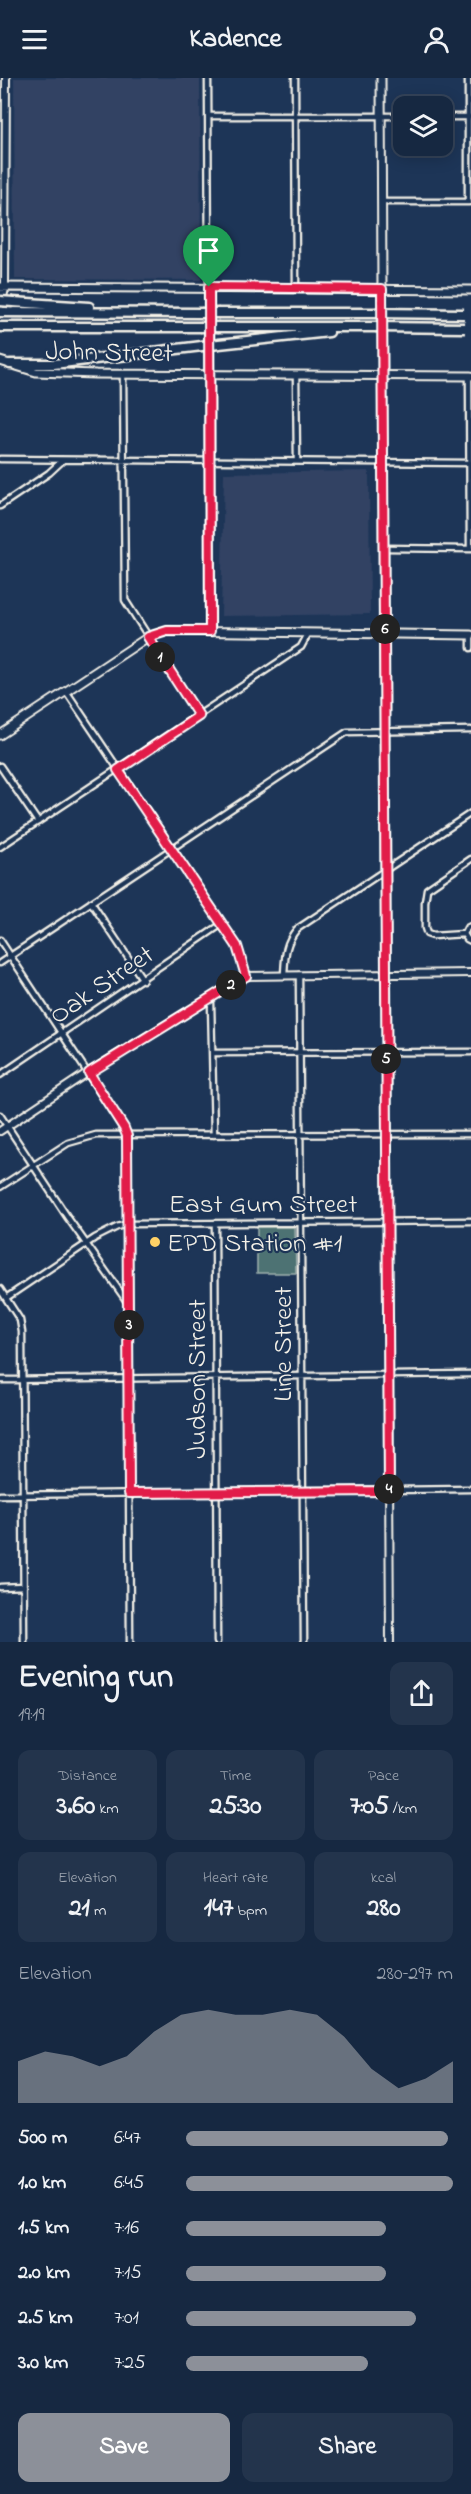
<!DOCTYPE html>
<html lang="en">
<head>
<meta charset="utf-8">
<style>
	body { margin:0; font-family:"Indie Flower",sans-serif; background:#23344c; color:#f1f3f6; height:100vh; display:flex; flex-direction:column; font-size:22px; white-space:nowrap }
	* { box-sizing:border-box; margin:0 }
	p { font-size:20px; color:#9ea6b1 }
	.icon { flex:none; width:33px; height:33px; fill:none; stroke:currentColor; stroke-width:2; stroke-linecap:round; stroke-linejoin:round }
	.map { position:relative; height:1564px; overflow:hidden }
	.details { display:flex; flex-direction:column; background:#162841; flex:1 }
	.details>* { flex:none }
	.controls { position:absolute; left:393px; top:18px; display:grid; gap:12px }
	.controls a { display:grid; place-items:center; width:60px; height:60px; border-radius:12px; background:#162841; box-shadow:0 3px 15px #0003,0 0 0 2px #35445a; font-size:30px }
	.pin { position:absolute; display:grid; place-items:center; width:51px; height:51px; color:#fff; margin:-62px -26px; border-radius:50% 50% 50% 0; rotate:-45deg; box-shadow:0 0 6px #0007 }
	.pin .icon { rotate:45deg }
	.km { position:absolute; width:30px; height:30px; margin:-15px; border-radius:50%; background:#222; color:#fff; font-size:16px; line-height:30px; text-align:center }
	.round { display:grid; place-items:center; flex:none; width:63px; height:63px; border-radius:12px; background:#23344c }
	.headline { display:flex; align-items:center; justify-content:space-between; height:102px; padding:0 18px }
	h1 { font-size:33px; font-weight:700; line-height:45px }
	.stats { display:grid; grid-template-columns:repeat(3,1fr); gap:9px; height:102px; padding:6px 18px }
	.stats div { display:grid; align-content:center; border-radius:12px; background:#23344c; text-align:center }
	.stats b { font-size:26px; font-weight:700 }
	.stats small { font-size:16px; font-weight:400 }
	.stats p { font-size:16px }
	.chart { height:168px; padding:12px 18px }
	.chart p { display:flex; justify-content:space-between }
	.chart svg { width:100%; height:108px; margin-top:6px; fill:#8c9099; opacity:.7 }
	.cta { display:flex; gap:12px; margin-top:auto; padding:12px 18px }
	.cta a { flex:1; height:69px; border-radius:12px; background:#8c9099; color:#fff; font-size:24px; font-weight:700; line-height:69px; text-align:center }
	.cta a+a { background:#23344c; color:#f1f3f6 }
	ul { padding:0 18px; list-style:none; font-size:20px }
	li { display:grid; grid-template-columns:96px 72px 1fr; align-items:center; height:45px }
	li i { height:15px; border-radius:8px; background:#8c9099 }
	header { display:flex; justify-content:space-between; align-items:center; height:78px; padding:0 18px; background:#162841; font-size:27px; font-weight:700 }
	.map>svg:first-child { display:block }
	.built { fill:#304264 }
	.green { fill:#4d7273; stroke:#a0b2ae; stroke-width:1.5 }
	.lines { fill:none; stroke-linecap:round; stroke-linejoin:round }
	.minor-casing { stroke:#f4f1e8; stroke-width:9 }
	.tertiary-casing { stroke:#f4f1e8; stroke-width:10 }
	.secondary-casing { stroke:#f4f1e8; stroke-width:11 }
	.motorway-casing { stroke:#f4f1e8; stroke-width:13 }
	.minor { stroke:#1d3557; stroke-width:4.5 }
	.tertiary { stroke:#1d3557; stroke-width:6 }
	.secondary { stroke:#1d3557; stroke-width:7 }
	.motorway { stroke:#1d3557; stroke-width:8 }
	.motorway-bridge-casing { stroke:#f4f1e8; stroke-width:13; stroke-linecap:butt }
	.motorway-bridge { stroke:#1d3557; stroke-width:8 }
	.route-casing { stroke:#fff; stroke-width:12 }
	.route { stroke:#e11d48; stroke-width:8 }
	.poi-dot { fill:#ffd166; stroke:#1d3557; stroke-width:2 }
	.labels { text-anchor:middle; stroke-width:4.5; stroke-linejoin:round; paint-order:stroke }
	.street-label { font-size:27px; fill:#f4f1e8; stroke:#1d3557 }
	.poi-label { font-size:27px; fill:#f4f1e8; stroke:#1d3557; text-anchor:start }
</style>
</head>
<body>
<header><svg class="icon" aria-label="menu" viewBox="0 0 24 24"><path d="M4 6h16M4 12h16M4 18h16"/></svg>Kadence<svg class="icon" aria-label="person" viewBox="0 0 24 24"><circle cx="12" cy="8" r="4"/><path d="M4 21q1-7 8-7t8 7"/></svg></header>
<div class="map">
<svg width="471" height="1564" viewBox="0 0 471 1564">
	<rect width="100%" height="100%" fill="#1d3557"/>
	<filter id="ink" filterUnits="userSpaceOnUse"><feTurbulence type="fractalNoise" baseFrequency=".0167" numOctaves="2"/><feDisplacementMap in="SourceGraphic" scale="12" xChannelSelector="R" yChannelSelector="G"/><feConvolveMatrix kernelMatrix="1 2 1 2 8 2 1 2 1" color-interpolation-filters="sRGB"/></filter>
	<g filter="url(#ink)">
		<!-- built -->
		<path class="built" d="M 14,0 L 200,0 L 201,202 L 15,201 Z
			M 369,393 L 370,536 L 221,538 L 224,395 Z"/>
		<!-- green -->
		<path class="green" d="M 257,1149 L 295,1149 L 296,1195 L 257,1195 Z"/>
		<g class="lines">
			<!-- minor casing -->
			<g class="minor-casing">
				<path id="minor" d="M 208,0 L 209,209
					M 295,0 L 296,211
					M 468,0 L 468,124
					M 208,38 L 404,38
					M 442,39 L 471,39
					M 382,124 L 469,124
					M 123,296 L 125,522 L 199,638
					M 296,297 L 297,383
					M 469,298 L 470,471
					M 0,381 L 471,385
					M 0,428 L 49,395 L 63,382
					M 385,470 L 471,471
					M 471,557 L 471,570
					M 66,613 L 237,868 L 246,898
					M 0,688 L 38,744
					M 0,769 L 301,569 L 308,556
					M 91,824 L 143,902
					M 464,856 L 433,858 L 427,856 L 425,850 L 425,824 L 427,811 L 471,781
					M 464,856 L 467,850 L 471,848
					M 464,856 L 467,861 L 471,863
					M 0,862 L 124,1050 L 127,1058 L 130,1564
					M 0,885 L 347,654 L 471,652
					M 284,897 C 285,878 285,865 297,851 L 471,735
					M 299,897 L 304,1564
					M 208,920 L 211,925 L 214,1057
					M 213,975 L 471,974
					M 0,997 L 222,846
					M 0,1037 L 68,1140 L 128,1225
					M 0,1109 L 68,1065 L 96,1057 L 471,1056
					M 215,1145 L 217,1564
					M 0,1211 L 20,1242 L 22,1254 L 24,1564
					M 6,1220 L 95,1160 L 117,1149 L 128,1146 L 471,1143
					M 0,1302 L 471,1296
					M 0,1417 L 471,1411
					M 0,1509 L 24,1508"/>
			</g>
			<!-- tertiary casing -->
			<g class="tertiary-casing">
				<path id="tertiary" d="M 5,209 L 6,0
					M 382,211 L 390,1564
					M 0,1053 L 87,995 L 246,898 L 471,895"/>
			</g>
			<!-- secondary casing -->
			<g class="secondary-casing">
				<path id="secondary" d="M 381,0 L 382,211
					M 0,209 L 471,212
					M 209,209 L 210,553
					M 0,228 L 5,209
					M 0,283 L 36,294 L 96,296 L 471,298
					M 0,657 L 148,559 L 167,553 L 471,557"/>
			</g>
			<!-- motorway casing -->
			<g class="motorway-casing">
				<path id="motorway" d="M 13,224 L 89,229
					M 0,234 L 201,235
					M 219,235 L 375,235
					M 0,249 L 200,249
					M 219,249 L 375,249
					M 219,266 L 329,254
					M 10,286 L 54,286 L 202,268"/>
			</g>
			<!-- minor -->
			<use href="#minor" class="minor"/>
			<!-- tertiary -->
			<use href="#tertiary" class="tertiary"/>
			<!-- secondary -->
			<use href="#secondary" class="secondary"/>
			<!-- motorway -->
			<use href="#motorway" class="motorway"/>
			<!-- motorway-bridge casing -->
			<g class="motorway-bridge-casing">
				<path id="motorway-bridge" d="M 0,223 L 13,224
					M 201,235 L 219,235
					M 375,235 L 464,236
					M 200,249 L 219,249
					M 375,249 L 465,250
					M 202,268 L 219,266"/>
			</g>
			<!-- motorway-bridge -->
			<use href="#motorway-bridge" class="motorway-bridge"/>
		</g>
	</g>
	<g class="lines" filter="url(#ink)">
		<!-- route casing -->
		<g class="route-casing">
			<path id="route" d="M 209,209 L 382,211 L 389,1413 L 129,1415 L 127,1058 L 124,1050 L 89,995 L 246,898 L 237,868 L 118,692 L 199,638 L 148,559 L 167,553 L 210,553 Z"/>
		</g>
		<!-- route -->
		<use href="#route" class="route"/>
	</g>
	<!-- markers -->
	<circle class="poi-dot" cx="155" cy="1164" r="6"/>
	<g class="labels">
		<!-- street labels -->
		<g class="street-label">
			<text transform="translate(109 273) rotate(1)" y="9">John Street</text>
			<text transform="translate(101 906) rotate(-34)" y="9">Oak Street</text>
			<text x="263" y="1134">East Gum Street</text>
			<text transform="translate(282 1266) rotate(-90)" y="9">Line Street</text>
			<text transform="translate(196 1301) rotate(-90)" y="9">Judson Street</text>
		</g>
		<!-- poi labels -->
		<g class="poi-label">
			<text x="167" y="1173">EPD Station #1</text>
		</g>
	</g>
</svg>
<div class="controls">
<a><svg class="icon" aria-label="layers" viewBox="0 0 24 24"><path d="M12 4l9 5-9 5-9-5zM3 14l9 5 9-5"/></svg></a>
</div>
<div class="pin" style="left:209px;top:209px;background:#1e9e55"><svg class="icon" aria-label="arrive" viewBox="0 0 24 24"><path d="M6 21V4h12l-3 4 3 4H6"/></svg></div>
<b class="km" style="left:160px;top:579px">1</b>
<b class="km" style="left:231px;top:907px">2</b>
<b class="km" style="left:129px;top:1247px">3</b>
<b class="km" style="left:389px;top:1411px">4</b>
<b class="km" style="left:386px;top:981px">5</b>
<b class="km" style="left:385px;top:551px">6</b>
</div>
<section class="details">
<div class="headline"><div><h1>Evening run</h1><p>19:19</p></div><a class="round"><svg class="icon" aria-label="share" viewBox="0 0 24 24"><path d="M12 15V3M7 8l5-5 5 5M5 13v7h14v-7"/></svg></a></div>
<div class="stats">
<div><p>Distance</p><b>3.60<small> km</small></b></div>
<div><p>Time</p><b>25:30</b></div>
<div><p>Pace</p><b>7:05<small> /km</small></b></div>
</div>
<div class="stats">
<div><p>Elevation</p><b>21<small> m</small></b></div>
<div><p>Heart rate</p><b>147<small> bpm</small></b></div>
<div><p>kcal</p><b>280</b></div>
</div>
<div class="chart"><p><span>Elevation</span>280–297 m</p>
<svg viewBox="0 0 160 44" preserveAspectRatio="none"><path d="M0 44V27L10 23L20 25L30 29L40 25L50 15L60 8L70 6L80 8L90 8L100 6L110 8L120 17L130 30L140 38L150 34L160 27V44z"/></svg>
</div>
<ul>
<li><b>500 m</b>6:47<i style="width:98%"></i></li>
<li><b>1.0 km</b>6:45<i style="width:100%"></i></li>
<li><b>1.5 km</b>7:16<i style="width:75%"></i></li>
<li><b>2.0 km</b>7:15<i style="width:75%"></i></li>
<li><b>2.5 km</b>7:01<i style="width:86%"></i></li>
<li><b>3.0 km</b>7:25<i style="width:68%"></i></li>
</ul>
<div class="cta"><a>Save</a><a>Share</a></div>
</section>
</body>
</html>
